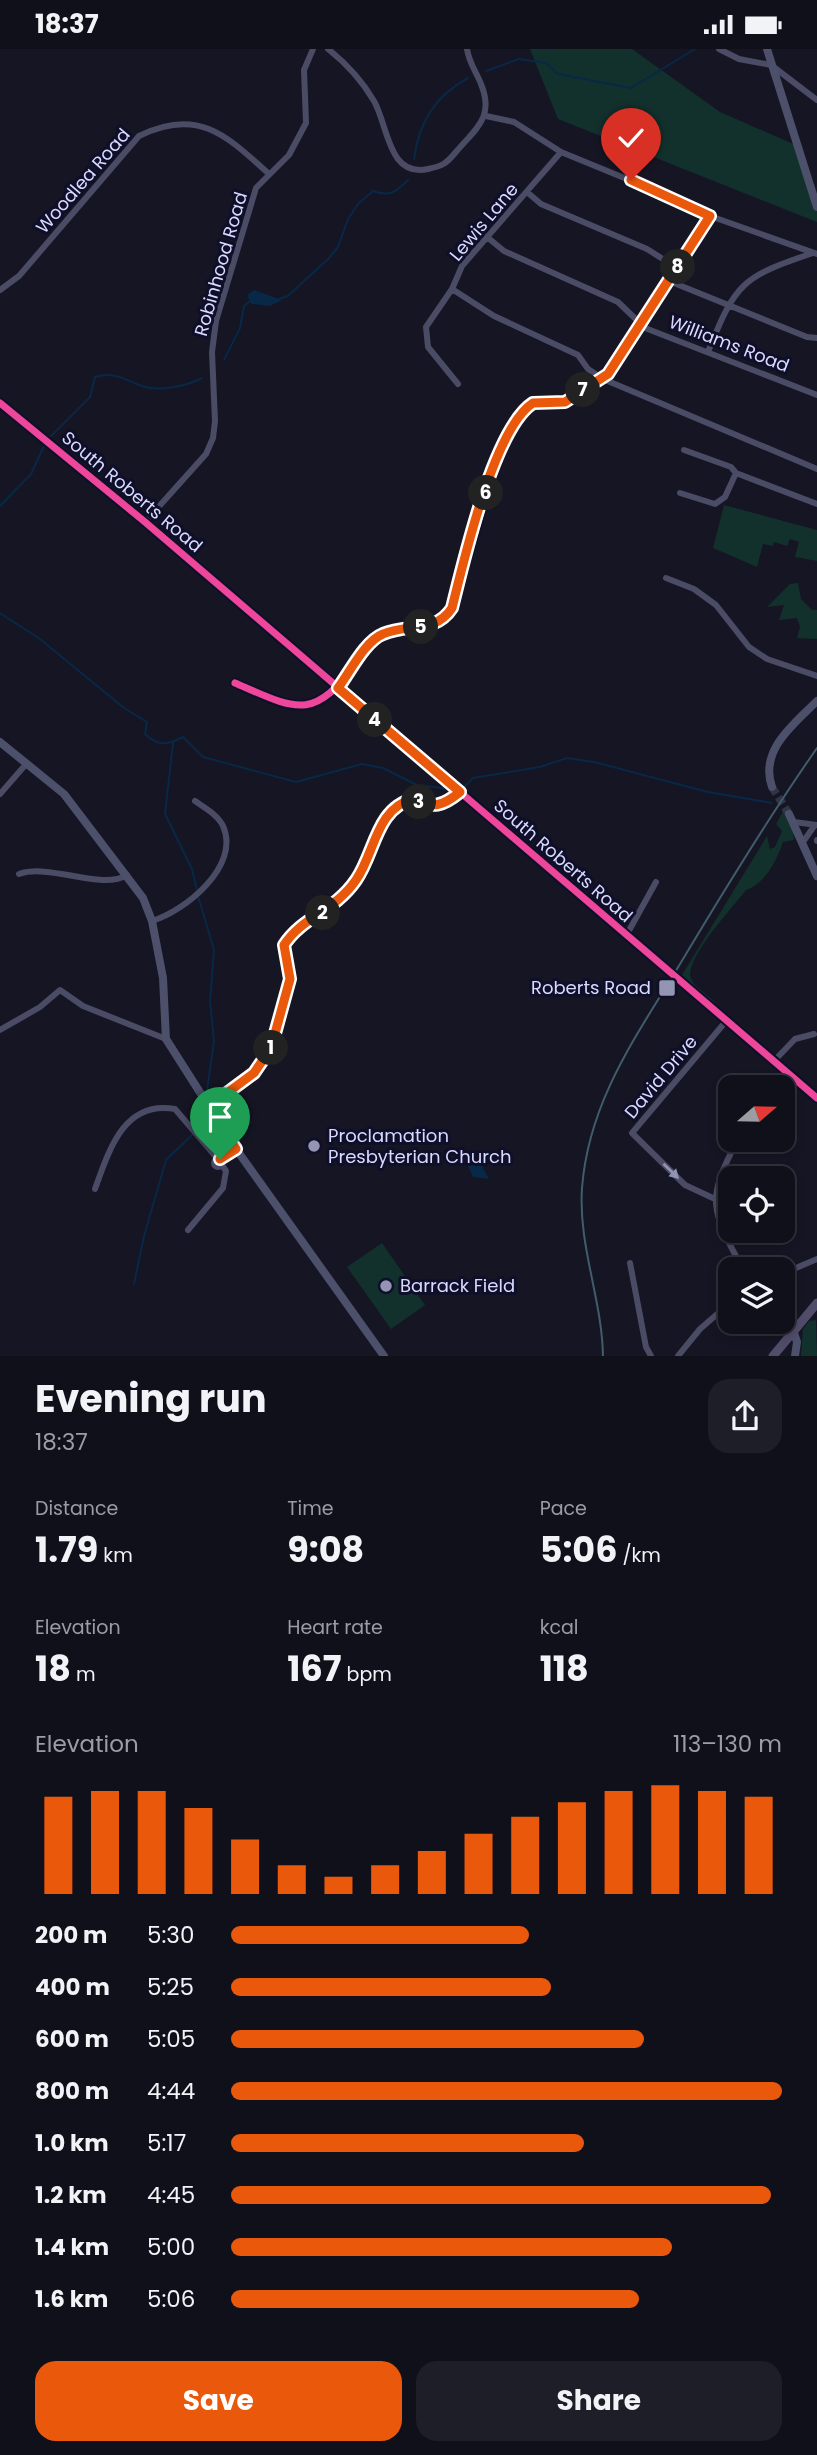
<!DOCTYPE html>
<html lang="en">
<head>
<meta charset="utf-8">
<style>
	body { margin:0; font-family:Poppins,sans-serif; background:#1e1e28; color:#f1f3f6; height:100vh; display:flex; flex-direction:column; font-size:26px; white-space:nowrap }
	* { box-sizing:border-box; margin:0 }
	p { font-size:23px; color:#9c9da3 }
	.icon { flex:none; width:38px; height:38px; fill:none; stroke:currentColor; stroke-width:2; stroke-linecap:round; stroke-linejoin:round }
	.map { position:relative; height:1307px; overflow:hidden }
	.drawer { display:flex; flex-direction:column; background:#10101b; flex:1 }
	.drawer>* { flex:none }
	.needle { width:46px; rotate:70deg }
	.tools { position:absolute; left:718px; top:1026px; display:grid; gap:14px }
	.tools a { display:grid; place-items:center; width:77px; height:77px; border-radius:14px; background:#10101b; box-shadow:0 4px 10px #0003,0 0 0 2px #30303a; font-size:35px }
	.pin { position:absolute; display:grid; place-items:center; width:60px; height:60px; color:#fff; margin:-72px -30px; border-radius:50% 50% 50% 0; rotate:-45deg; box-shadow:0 0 7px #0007 }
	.pin .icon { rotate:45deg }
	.km { position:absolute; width:35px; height:35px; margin:-18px; border-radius:50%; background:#222; color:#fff; font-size:19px; line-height:35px; text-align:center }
	.round { display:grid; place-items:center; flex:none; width:74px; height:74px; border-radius:21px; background:#1e1e28 }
	.summary { display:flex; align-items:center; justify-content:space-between; height:119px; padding:0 35px }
	h1 { font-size:38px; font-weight:700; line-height:52px }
	.figures { display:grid; grid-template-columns:repeat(3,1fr); gap:10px; height:119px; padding:7px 35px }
	.figures div { display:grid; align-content:center }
	.figures b { font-size:35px; font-weight:700 }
	.figures small { font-size:19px; font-weight:400 }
	.figures p { font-size:19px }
	.chart { height:196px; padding:14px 35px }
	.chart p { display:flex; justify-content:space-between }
	.chart svg { width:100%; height:126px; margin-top:7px; stroke:#ea580c; stroke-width:6 }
	.button { display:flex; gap:14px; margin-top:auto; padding:14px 35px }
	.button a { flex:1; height:80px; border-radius:21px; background:#ea580c; color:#fff; font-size:28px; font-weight:700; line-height:80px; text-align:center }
	.button a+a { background:#1e1e28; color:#f1f3f6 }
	ul { padding:0 35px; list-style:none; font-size:23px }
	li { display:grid; grid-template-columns:112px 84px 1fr; align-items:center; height:52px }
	li i { height:18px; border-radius:9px; background:#ea580c }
	.status { display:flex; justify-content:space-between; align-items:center; height:49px; padding:0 35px; background:#10101b; direction:ltr }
	.status svg { height:19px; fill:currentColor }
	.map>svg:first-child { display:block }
	.green { fill:#12312d }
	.water { fill:#082847 }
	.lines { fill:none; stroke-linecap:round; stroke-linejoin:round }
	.stream { stroke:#082847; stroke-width:2 }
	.secondary-tunnel { stroke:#323345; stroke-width:8; stroke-dasharray:8 4; stroke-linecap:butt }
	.street { stroke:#4a4c65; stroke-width:6 }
	.secondary { stroke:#4c506b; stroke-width:8 }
	.primary { stroke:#514c6a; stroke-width:9 }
	.tram { stroke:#415c6b; stroke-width:2 }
	.cycleway-casing { stroke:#0f0f2a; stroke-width:11 }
	.cycleway { stroke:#ed469a; stroke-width:7 }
	.oneway { fill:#9193b2 }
	.route-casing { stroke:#fff; stroke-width:14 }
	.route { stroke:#ea580c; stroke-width:9 }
	.poi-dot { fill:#9495b2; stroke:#0f0f2a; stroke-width:2.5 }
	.labels { text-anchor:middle; stroke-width:6; stroke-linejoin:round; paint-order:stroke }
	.street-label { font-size:18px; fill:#d8daff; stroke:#0f0f2a }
	.poi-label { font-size:18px; fill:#d8daff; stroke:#0f0f2a; text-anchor:start }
</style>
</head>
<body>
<div class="status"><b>18:37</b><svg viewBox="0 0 49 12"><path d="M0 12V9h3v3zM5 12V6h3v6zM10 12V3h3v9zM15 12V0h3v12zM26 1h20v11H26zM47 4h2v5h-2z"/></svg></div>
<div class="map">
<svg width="817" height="1307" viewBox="0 0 817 1307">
	<rect width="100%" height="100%" fill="#151524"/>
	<!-- green -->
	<path class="green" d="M 530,0 L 632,0 L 720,63 L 798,97 L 817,158 L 817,173 L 558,70 Z
		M 724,456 L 817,481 L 817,512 L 795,508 L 799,493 L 790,490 L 787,497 L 774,493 L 773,497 L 763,495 L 757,518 L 713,499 Z
		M 798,534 L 801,550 L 812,561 L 817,561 L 817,590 L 797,589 L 800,578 L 797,569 L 779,571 L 784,556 L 767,558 L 790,535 Z
		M 786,757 L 791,759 L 786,768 L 792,776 L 794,791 L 783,793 C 777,811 765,835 746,841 C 734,857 680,914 692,932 C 699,943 715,949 718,959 L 682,926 L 767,787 L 770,800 L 775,798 L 782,782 L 776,775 Z
		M 382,1194 L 425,1256 L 391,1280 L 347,1218 Z
		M 816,1271 L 817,1307 L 801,1307 L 803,1280 L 809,1272 Z"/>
	<!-- water -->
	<path class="water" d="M 254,241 L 282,251 L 270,257 L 251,255 L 247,246 Z
		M 467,1115 L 482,1117 L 489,1130 L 473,1128 Z"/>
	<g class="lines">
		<!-- stream -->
		<path class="stream" d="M 486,22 L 519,10 L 546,14 L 558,25 L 631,39 L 695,0
			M 414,110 C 419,73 435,47 468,29
			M 279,250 L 288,247 L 329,209 L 338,198 L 348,170 L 358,155 L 373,142 C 390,148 396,143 408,131
			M 224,311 L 240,279 L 244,257 L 250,252
			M 51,387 L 90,348 L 95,328 C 115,322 125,331 142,337 C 159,343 187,337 202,329
			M 0,457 L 31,425 L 44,397
			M 0,564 L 40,590 L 124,659 L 147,673 L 145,685 C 159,698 167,696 183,688 L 203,708 L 296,733 L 362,715 L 383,719 L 417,736 L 451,740
			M 173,694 L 165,765 L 192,820 L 197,841
			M 463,739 L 473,729 L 540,718 L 567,709 L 594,713 L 708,743 L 772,754
			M 198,847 L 214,901 L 210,952 L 214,992 L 206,1048
			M 199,1079 L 203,1073 L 205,1057
			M 134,1235 L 144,1187 L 166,1111 L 193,1085"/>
		<!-- secondary-tunnel -->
		<path class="secondary-tunnel" d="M 772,738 L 789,765"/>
		<!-- street -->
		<path class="street" d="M 328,0 C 347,15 361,30 374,52 C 388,76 388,129 428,120 C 442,117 446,115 455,104 C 475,80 495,69 481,35 C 476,22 469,14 467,0
			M 719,0 L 739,10 L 771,16 L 817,51
			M 486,67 L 514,73 L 561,103 L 700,160 L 710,167 L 817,205
			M 527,143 L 541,155 L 647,200 L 677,219
			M 487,188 L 504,202 L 618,253 L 645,279 L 817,346
			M 669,232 L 807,288 L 817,289
			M 452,240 L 494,267 L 578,306 L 588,320 L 603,330 L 817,420
			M 0,241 L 19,227 L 139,87 C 198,58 226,86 269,125
			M 708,303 C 736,233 742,228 813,204
			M 458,335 L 428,298 L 426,278 L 452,240 L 462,217 L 561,103
			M 684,401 L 731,418 L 736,424
			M 680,444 L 715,455 L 725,448 L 736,424 L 817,455
			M 145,473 L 206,405 L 213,389 L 215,372 L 212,303 L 216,272 L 256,139 L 289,106 L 306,74 L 304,21 L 313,0
			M 666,529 L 694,540 L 716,556 L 749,598 L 767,610 L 817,627
			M 235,634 C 297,661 313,673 358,612 C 365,603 373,589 384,585 C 409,575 436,584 452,559 L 495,416 L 518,367 L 533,354 L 565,353 L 608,325 L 710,167
			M 0,745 L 27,714
			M 794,773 L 817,776
			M 817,791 L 817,792
			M 803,793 L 815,776
			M 19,825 C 51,814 101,842 127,826
			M 152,872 C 185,862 241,817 223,777 C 218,766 205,759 195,752
			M 626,887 L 656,833
			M 0,981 L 40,958 L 60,941 L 83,957 L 166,990
			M 774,1012 L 795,990 L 814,985
			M 779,1038 L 789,1026
			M 208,1058 L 254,1024 L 271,999 L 290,930 L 284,896 C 303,867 334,863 356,831 C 375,804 376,759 413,750 C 433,760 443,757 460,743
			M 738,1090 C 706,1151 710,1160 743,1220
			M214 1114a4 4 0 1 1 8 0a4 4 0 1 1-8 0Z
			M 222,1112 L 236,1100
			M 95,1140 C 109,1101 124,1051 175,1060 L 217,1109
			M 715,1150 L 685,1136 L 632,1084 L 727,971
			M 188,1181 L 223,1139 L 226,1122 L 222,1116
			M 630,1214 L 646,1298 L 651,1307
			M 782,1225 L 817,1210
			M 678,1307 L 700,1280 L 730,1254"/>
		<!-- secondary -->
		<path class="secondary" d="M 767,0 L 817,158
			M 0,354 L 145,473 L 817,1049
			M 0,693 L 64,745 L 143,849 L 152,872 L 163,929 L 166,990 L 236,1100 L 384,1307
			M 772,738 C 759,701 794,675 817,652
			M 789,765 L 817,827
			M 793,1281 L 797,1293 L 795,1307"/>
		<!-- primary -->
		<path class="primary" d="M 773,1307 L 817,1254"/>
		<!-- tram -->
		<path class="tram" d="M 603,1307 C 602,1250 578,1196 582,1139 C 589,1048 641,981 686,905 C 728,835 770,766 817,699"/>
		<!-- cycleway casing -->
		<g class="cycleway-casing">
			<path id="cycleway" d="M 0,354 L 145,473 L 817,1049
				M 235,634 C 297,661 313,673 358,612 C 365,603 373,589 384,585 C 409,575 436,584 452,559 L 495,416 L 518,367 L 533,354 L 565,353 L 608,325 L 710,167"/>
		</g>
		<!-- cycleway -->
		<use href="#cycleway" class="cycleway"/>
	</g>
	<!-- one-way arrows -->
	<defs><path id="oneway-solid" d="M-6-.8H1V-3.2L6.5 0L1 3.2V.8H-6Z" transform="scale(1.75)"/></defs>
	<use class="oneway" href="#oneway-solid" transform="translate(671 1122) rotate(44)"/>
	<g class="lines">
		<!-- route casing -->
		<g class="route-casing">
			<path id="route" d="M 220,1110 L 236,1100 L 208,1058 L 254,1024 L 271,999 L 290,930 L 284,896 C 303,867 334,863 356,831 C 375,804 376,759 413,750 C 433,760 443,757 460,743 L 338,639 C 350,623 365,592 383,585 C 408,574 435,585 452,559 C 464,511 494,379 533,354 L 565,353 L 608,325 L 710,167 L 631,131"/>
		</g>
		<!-- route -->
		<use href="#route" class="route"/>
	</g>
	<!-- markers -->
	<g class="poi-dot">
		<rect x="658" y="930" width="18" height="18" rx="3.5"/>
		<circle cx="314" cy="1097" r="7"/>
		<circle cx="386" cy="1237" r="7"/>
	</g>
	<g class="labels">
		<!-- street labels -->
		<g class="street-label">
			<text transform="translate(83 132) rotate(-49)" y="6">Woodlea Road</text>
			<text transform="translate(484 173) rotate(-50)" y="6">Lewis Lane</text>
			<text transform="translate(221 215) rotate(-74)" y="6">Robinhood Road</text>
			<text transform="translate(729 295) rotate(21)" y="6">Williams Road</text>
			<text transform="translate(132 443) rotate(40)" y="6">South Roberts Road</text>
			<text transform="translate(563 812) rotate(41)" y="6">South Roberts Road</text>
			<text transform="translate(661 1028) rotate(-50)" y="6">David Drive</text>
		</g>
		<!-- poi labels -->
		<g class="poi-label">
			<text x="651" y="945" text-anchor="end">Roberts Road</text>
			<text x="328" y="1093">Proclamation<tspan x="328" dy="21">Presbyterian Church</tspan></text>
			<text x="400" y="1243">Barrack Field</text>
		</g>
	</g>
</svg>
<div class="tools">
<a><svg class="needle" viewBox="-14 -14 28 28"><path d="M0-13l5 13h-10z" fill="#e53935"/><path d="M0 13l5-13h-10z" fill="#9c9da3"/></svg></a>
<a><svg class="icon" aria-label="locate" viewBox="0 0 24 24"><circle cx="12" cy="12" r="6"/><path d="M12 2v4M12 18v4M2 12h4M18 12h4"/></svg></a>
<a><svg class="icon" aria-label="layers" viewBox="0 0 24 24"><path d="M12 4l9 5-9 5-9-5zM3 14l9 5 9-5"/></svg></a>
</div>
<div class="pin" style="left:220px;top:1110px;background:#1e9e55"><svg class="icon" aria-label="arrive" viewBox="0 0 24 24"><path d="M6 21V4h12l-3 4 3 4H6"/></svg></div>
<div class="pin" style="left:631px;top:131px;background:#d93025"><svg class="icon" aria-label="check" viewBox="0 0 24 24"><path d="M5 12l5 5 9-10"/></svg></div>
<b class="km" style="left:271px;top:999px">1</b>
<b class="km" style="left:323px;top:864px">2</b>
<b class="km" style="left:419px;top:753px">3</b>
<b class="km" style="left:375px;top:671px">4</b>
<b class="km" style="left:421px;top:578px">5</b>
<b class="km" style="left:486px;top:444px">6</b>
<b class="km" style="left:583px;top:341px">7</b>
<b class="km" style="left:678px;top:218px">8</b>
</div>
<section class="drawer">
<div class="summary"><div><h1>Evening run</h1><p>18:37</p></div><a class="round"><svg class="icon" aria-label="share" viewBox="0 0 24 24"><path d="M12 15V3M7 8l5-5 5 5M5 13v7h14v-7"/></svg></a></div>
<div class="figures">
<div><p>Distance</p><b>1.79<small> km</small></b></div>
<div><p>Time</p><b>9:08</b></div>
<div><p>Pace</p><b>5:06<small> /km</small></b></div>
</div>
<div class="figures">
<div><p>Elevation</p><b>18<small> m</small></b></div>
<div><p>Heart rate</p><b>167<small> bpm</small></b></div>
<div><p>kcal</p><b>118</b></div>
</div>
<div class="chart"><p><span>Elevation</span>113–130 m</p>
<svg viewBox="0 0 160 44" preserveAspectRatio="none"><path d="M5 44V10M15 44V8M25 44V8M35 44V14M45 44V25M55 44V34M65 44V38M75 44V34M85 44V29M95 44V23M105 44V17M115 44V12M125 44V8M135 44V6M145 44V8M155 44V10"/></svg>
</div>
<ul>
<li><b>200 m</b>5:30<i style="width:54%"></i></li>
<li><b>400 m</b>5:25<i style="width:58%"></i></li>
<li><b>600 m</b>5:05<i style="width:75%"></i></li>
<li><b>800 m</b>4:44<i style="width:100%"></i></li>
<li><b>1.0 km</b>5:17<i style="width:64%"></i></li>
<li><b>1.2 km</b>4:45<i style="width:98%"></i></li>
<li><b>1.4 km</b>5:00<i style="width:80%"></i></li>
<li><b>1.6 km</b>5:06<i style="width:74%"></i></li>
</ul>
<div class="button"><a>Save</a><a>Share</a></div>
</section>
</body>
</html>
